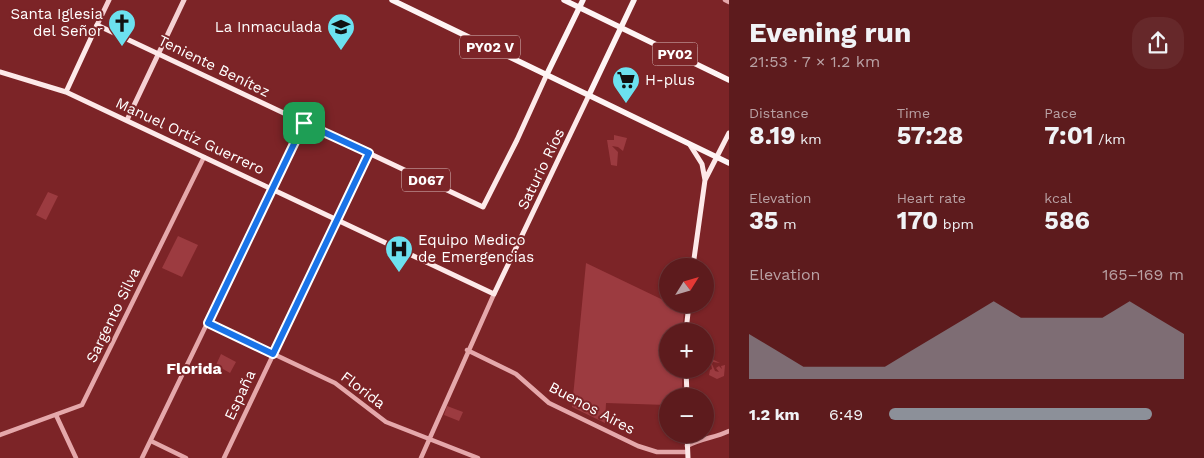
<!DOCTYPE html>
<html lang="en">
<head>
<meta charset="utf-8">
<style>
	body { margin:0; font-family:"Work Sans",sans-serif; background:#66282a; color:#f1f3f6; height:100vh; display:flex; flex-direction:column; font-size:19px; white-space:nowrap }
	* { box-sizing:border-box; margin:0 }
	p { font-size:16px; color:#b9a1a4 }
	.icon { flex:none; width:28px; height:28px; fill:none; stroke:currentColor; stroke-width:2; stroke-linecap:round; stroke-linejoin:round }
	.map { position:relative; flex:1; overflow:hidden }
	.side { display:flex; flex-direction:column; background:#5d1b1d; width:475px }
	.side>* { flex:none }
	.needle { width:32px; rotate:53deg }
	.tools { position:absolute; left:659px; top:258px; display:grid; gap:10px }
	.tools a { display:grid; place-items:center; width:55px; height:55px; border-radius:50%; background:#5d1b1d; box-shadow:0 1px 4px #0004,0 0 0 1px #72393b; font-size:25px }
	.pin { position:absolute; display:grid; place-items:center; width:42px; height:42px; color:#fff; margin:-21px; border-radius:10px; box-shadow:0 2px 8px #0006 }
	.round { display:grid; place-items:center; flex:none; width:52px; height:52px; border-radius:20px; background:#66282a }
	.head { display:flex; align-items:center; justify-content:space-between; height:85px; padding:0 20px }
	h1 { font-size:28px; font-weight:700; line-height:38px }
	.figures { display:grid; grid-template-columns:repeat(3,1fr); gap:8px; height:85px; padding:5px 20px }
	.figures div { display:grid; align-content:center }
	.figures b { font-size:25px; font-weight:700 }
	.figures small { font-size:14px; font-weight:400 }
	.figures p { font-size:14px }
	.chart { height:140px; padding:10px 20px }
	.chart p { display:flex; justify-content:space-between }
	.chart svg { width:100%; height:90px; margin-top:5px; fill:#8c9099; opacity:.7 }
	ul { padding:0 20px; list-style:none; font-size:16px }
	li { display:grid; grid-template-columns:80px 60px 1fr; align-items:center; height:38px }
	li i { height:12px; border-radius:6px; background:#8c9099 }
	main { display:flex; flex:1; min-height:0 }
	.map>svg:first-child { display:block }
	.green { fill:#9c3b40 }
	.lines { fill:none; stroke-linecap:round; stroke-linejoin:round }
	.tertiary { stroke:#e5a8ab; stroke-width:4.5 }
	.secondary { stroke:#f5d1d3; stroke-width:5 }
	.primary { stroke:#fde9e9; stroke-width:5 }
	.trunk { stroke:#fef4f4; stroke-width:5.5 }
	.route-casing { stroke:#fff; stroke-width:10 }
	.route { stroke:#1a73e8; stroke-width:6 }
	.labels { text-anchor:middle; stroke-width:4; stroke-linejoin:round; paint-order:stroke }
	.shield { fill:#7c2427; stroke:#d8bdbe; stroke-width:1 }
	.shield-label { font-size:14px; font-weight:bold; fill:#fff }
	.poi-label { font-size:15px; fill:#fff; stroke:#7c2427; text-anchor:end }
	.street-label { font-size:15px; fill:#fff; stroke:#7c2427 }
	.neighbourhood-label { font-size:16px; font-weight:bold; fill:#fff; stroke:#7c2427 }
</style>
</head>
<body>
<main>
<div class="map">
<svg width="729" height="458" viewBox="0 0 729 458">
	<rect width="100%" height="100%" fill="#7c2427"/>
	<!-- green -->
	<path class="green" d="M 614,135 L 627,138 L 623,151 L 618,147 L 612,146 L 618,152 L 617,166 L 611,165 L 607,140 L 614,140 Z
		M 48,192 L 58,196 L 46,220 L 36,215 Z
		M 178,236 L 198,245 L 182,277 L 162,268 Z
		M 586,263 L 684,310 L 682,331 L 668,331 L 668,369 L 682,369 L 682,390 L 673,393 L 673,396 L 668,396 L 667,405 L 606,403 L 605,423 L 572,407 Z
		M 221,354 L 236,362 L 230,373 L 216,365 Z
		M 710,358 L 720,363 L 713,362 L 712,364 L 715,371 L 719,372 L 716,368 L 719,366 L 722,369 L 721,366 L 725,365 L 724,376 L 717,379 L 709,375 L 710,370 L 712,369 Z
		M 447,406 L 463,412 L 459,421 L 444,415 Z"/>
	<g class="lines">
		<!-- tertiary -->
		<path class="tertiary" d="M 725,0 L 729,2
			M 208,323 L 335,383 L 386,422 L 478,458
			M 467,350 L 516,374 L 549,403 L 638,446 L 657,452 L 687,452
			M 56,415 L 76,458
			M 0,435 L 82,405 L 204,157
			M 151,441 L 186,458
			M 687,446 C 701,438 715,438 729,431
			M 142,458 L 304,123
			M 224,458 L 369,153
			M 421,458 L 494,294"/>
		<!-- secondary -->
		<path class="secondary" d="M 97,25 L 109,0
			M 127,120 L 184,0"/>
		<!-- primary -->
		<path class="primary" d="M 0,72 L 66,92 L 494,294 L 589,95
			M 66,92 L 97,25 L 483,207 L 517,140 L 547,74
			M 690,145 L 702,164 L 705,180
			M 693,266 L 705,180 L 729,133
			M 686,331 L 689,304
			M 686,369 L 687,396
			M 687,434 L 688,458"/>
		<!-- trunk -->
		<path class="trunk" d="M 392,0 L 729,163
			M 564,0 L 729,80
			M 547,74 L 583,0
			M 589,95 L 634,0"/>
	</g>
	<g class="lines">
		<!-- route casing -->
		<g class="route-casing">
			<path id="route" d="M 304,123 L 369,153 L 273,354 L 208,323 Z"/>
		</g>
		<!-- route -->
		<use href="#route" class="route"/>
	</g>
	<!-- icons -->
	<defs>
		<g id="church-pin" transform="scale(1.4375)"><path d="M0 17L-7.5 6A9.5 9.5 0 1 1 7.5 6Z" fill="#6ce1ef" stroke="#7c2427"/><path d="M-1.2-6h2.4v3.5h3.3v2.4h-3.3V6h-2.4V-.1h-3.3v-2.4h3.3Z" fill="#111"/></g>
		<g id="school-pin" transform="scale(1.4375)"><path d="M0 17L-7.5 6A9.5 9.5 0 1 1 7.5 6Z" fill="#6ce1ef" stroke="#7c2427"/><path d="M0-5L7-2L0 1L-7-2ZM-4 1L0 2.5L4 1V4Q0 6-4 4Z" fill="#111"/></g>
		<g id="supermarket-pin" transform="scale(1.4375)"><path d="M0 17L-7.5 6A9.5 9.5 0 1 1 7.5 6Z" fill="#6ce1ef" stroke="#7c2427"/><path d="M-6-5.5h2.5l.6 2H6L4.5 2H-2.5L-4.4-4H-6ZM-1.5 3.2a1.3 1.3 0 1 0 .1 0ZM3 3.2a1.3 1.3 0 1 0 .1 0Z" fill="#111"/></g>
		<g id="hospital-pin" transform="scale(1.4375)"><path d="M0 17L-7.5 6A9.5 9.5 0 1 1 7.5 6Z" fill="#6ce1ef" stroke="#7c2427"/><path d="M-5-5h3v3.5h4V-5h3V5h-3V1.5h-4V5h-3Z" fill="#111"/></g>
	</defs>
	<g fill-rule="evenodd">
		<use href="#church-pin" x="122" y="23"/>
		<use href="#school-pin" x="341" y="27"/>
		<use href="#supermarket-pin" x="626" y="80"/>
		<use href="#hospital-pin" x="399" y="249"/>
	</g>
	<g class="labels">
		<!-- shield labels -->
		<g class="shield">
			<rect x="460" y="35.5" width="60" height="23" rx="4"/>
			<rect x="652.5" y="42.5" width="45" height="23" rx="4"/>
			<rect x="402" y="168.5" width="48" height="23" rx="4"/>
		</g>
		<g class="shield-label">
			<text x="490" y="52">PY02 V</text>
			<text x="675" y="59">PY02</text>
			<text x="426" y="185">D067</text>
		</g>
		<!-- poi labels -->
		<g class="poi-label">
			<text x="103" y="19">Santa Iglesia<tspan x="103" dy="17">del Señor</tspan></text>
			<text x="322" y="32">La Inmaculada</text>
			<text x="645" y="85" text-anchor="start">H-plus</text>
			<text x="418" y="245" text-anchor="start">Equipo Medico<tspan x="418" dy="17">de Emergencias</tspan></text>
		</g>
		<!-- street labels -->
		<g class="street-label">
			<text transform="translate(214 66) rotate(26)" y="5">Teniente Benítez</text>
			<text transform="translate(190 136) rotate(25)" y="5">Manuel Ortíz Guerrero</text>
			<text transform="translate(541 169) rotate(-64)" y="5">Saturio Ríos</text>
			<text transform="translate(113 315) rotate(-64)" y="5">Sargento Silva</text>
			<text transform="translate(363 390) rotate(37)" y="5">Florida</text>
			<text transform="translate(240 395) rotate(-65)" y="5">España</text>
			<text transform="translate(592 408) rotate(28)" y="5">Buenos Aires</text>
		</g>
		<!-- neighbourhood labels -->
		<g class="neighbourhood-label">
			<text x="194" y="374">Florida</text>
		</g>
	</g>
</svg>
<div class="tools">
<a><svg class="needle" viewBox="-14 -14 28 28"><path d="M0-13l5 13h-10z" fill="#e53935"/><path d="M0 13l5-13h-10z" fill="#b9a1a4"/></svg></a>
<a>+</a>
<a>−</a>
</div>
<div class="pin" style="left:304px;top:123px;background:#1e9e55"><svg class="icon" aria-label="arrive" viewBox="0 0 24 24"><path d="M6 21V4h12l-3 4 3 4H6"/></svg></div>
</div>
<section class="side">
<div class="head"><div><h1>Evening run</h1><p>21:53 · 7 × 1.2 km</p></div><a class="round"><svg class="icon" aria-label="share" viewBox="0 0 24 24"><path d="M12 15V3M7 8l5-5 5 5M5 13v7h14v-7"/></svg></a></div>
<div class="figures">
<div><p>Distance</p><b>8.19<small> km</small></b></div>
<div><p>Time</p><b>57:28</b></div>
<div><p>Pace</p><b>7:01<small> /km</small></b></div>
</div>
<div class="figures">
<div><p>Elevation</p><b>35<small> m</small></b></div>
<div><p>Heart rate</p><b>170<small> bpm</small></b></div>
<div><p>kcal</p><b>586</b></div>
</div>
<div class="chart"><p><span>Elevation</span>165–169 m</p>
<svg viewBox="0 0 160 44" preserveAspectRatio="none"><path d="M0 44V22L10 30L20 38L30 38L40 38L50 38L60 30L70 22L80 14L90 6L100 14L110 14L120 14L130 14L140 6L150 14L160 22V44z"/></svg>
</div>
<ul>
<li><b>1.2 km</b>6:49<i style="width:89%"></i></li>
</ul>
</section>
</main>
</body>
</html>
